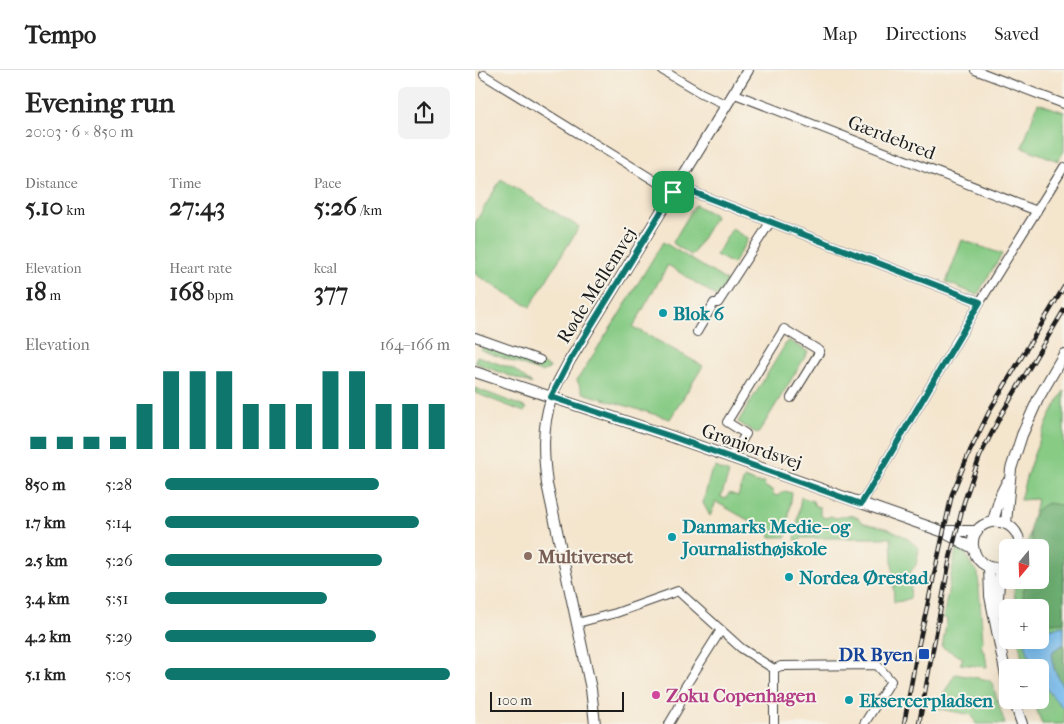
<!DOCTYPE html>
<html lang="en">
<head>
<meta charset="utf-8">
<style>
	body { margin:0; font-family:"IM FELL French Canon",serif; background:#f2f2f2; color:#222; height:100vh; display:flex; flex-direction:column; font-size:19px; white-space:nowrap }
	* { box-sizing:border-box; margin:0 }
	p { font-size:16px; color:#767676 }
	.icon { flex:none; width:28px; height:28px; fill:none; stroke:currentColor; stroke-width:2; stroke-linecap:round; stroke-linejoin:round }
	.map { position:relative; flex:1; overflow:hidden }
	.side { display:flex; flex-direction:column; background:#fff; width:475px }
	.side>* { flex:none }
	.needle { width:32px; rotate:199deg }
	.controls { position:absolute; left:524px; top:469px; display:grid; gap:10px }
	.controls a { display:grid; place-items:center; width:50px; height:50px; border-radius:8px; background:#fff; box-shadow:0 5px 20px #0002; font-size:25px }
	.scale { position:absolute; left:15px; bottom:12px; width:134px; box-sizing:border-box; padding-left:5px; border:2px solid #1c1c1c; border-top:0; font-size:14px; line-height:18px; white-space:nowrap; color:#1c1c1c; -webkit-text-stroke:4px #f7f3e8; paint-order:stroke }
	.pin { position:absolute; display:grid; place-items:center; width:42px; height:42px; color:#fff; margin:-21px; border-radius:10px; box-shadow:0 2px 8px #0006 }
	.round { display:grid; place-items:center; flex:none; width:52px; height:52px; border-radius:8px; background:#f2f2f2 }
	.headline { display:flex; align-items:center; justify-content:space-between; height:85px; padding:0 25px }
	h1 { font-size:28px; font-weight:700; line-height:38px }
	.figures { display:grid; grid-template-columns:repeat(3,1fr); gap:8px; height:85px; padding:5px 25px }
	.figures div { display:grid; align-content:center }
	.figures b { font-size:25px; font-weight:700 }
	.figures small { font-size:14px; font-weight:400 }
	.figures p { font-size:14px }
	.chart { height:140px; padding:10px 25px }
	.chart p { display:flex; justify-content:space-between }
	.chart svg { width:100%; height:90px; margin-top:5px; stroke:#0f766e; stroke-width:6 }
	ul { padding:0 25px; list-style:none; font-size:16px }
	li { display:grid; grid-template-columns:80px 60px 1fr; align-items:center; height:38px }
	li i { height:12px; border-radius:6px; background:#0f766e }
	header { display:flex; align-items:center; gap:30px; box-sizing:border-box; height:70px; padding:0 25px; background:#fff; border-bottom:1px solid #e0e0e0 }
	header strong { font-size:24px }
	nav { display:flex; gap:28px; margin-inline-start:auto; font-size:18px }
	main { display:flex; flex:1; min-height:0 }
	.map>svg:first-child { display:block }
	.green { fill:#87cb85; stroke:#527450 }
	.forest { fill:#6daf72; stroke:#446647 }
	.water { fill:#79bef0; stroke:#4a6d86 }
	.lines { fill:none; stroke-linecap:round; stroke-linejoin:round }
	.minor-casing { stroke:#3c3a37; stroke-width:10 }
	.tertiary-casing { stroke:#3c3a37; stroke-width:12 }
	.minor { stroke:#fff; stroke-width:8 }
	.tertiary { stroke:#fff; stroke-width:10 }
	.rail-casing { stroke:#1c1c1c; stroke-width:4.5 }
	.rail { stroke:#f7f3e8; stroke-width:2.5; stroke-dasharray:8; stroke-linecap:butt }
	.route-casing { stroke:#fff; stroke-width:10 }
	.route { stroke:#0f766e; stroke-width:6 }
	.culture-dot { fill:#0f9aa8; stroke:#f7f3e8; stroke-width:2 }
	.education-dot { fill:#8d6e63; stroke:#f7f3e8; stroke-width:2 }
	.transit-dot { fill:#1a4fb4; stroke:#f7f3e8; stroke-width:2 }
	.hotel-dot { fill:#d1479c; stroke:#f7f3e8; stroke-width:2 }
	.labels { text-anchor:middle; stroke-width:4; stroke-linejoin:round; paint-order:stroke }
	.street-label { font-size:19px; fill:#1c1c1c; stroke:#f7f3e8 }
	.culture-label { font-size:19px; font-weight:bold; fill:#0d838f; stroke:#f7f3e8; text-anchor:start }
	.education-label { font-size:19px; font-weight:bold; fill:#785e54; stroke:#f7f3e8; text-anchor:start }
	.transit-label { font-size:19px; font-weight:bold; fill:#164399; stroke:#f7f3e8; text-anchor:end }
	.hotel-label { font-size:19px; font-weight:bold; fill:#b23c85; stroke:#f7f3e8; text-anchor:start }
</style>
</head>
<body>
<header>
<strong>Tempo</strong>
<nav><a>Map</a><a>Directions</a><a>Saved</a></nav>
</header>
<main>
<section class="side">
<div class="headline"><div><h1>Evening run</h1><p>20:03 · 6 × 850 m</p></div><a class="round"><svg class="icon" aria-label="share" viewBox="0 0 24 24"><path d="M12 15V3M7 8l5-5 5 5M5 13v7h14v-7"/></svg></a></div>
<div class="figures">
<div><p>Distance</p><b>5.10<small> km</small></b></div>
<div><p>Time</p><b>27:43</b></div>
<div><p>Pace</p><b>5:26<small> /km</small></b></div>
</div>
<div class="figures">
<div><p>Elevation</p><b>18<small> m</small></b></div>
<div><p>Heart rate</p><b>168<small> bpm</small></b></div>
<div><p>kcal</p><b>377</b></div>
</div>
<div class="chart"><p><span>Elevation</span>164–166 m</p>
<svg viewBox="0 0 160 44" preserveAspectRatio="none"><path d="M5 44V38M15 44V38M25 44V38M35 44V38M45 44V22M55 44V6M65 44V6M75 44V6M85 44V22M95 44V22M105 44V22M115 44V6M125 44V6M135 44V22M145 44V22M155 44V22"/></svg>
</div>
<ul>
<li><b>850 m</b>5:28<i style="width:75%"></i></li>
<li><b>1.7 km</b>5:14<i style="width:89%"></i></li>
<li><b>2.5 km</b>5:26<i style="width:76%"></i></li>
<li><b>3.4 km</b>5:51<i style="width:57%"></i></li>
<li><b>4.2 km</b>5:29<i style="width:74%"></i></li>
<li><b>5.1 km</b>5:05<i style="width:100%"></i></li>
</ul>
</section>
<div class="map">
<svg width="589" height="654" viewBox="0 0 589 654">
	<rect width="100%" height="100%" fill="#f7f3e8"/>
	<filter id="ink" filterUnits="userSpaceOnUse"><feTurbulence type="fractalNoise" baseFrequency=".02" numOctaves="2"/><feDisplacementMap in="SourceGraphic" scale="10" xChannelSelector="R" yChannelSelector="G"/><feConvolveMatrix kernelMatrix="1 2 1 2 8 2 1 2 1" color-interpolation-filters="sRGB"/></filter>
	<filter id="wash" filterUnits="userSpaceOnUse"><feTurbulence type="fractalNoise" baseFrequency=".0096" numOctaves="4" result="noise"/><feDisplacementMap in="SourceGraphic" scale="20" xChannelSelector="R" yChannelSelector="G"/><feGaussianBlur stdDeviation="1.12" result="paint"/><feColorMatrix in="noise" values="0 0 0 0 0 0 0 0 0 0 0 0 0 0 0 0 0 1.4 0 .05"/><feComposite in="paint" operator="in"/></filter>
	<g filter="url(#wash)">
		<rect width="100%" height="100%" fill="#f4e5cd"/>
		<!-- green -->
		<path class="green" d="M 563,33 L 589,42 L 589,81 L 583,91 L 547,77 Z
			M 26,109 L 104,157 L 55,237 L 0,204 L 0,153 Z
			M 220,135 L 240,145 L 240,147 L 218,184 L 216,185 L 199,174 L 198,172 Z
			M 257,159 L 273,169 L 258,194 L 241,185 Z
			M 487,170 L 527,184 L 502,225 L 471,212 Z
			M 188,172 L 252,211 L 243,227 L 193,195 L 158,257 L 228,296 L 195,349 L 108,323 L 102,310 L 142,248 Z
			M 313,270 L 333,282 L 283,364 L 263,352 Z
			M 10,273 L 75,297 L 74,299 L 66,302 L 6,280 Z
			M 2,286 L 38,299 L 57,314 L 8,296 L 0,292 Z
			M 0,318 L 52,338 L 49,342 L 0,323 Z
			M 589,321 L 589,654 L 567,654 L 558,630 L 565,630 L 565,598 L 548,597 L 544,570 L 565,570 L 565,538 L 540,537 L 539,512 L 540,510 L 565,510 L 565,478 L 552,477 L 562,429 L 545,430 C 554,393 569,354 589,321 Z
			M 241,397 L 254,403 L 246,427 L 251,429 L 254,423 L 263,426 L 269,408 L 282,413 L 289,413 L 290,417 L 297,420 L 298,424 L 302,426 L 310,421 L 317,423 L 311,467 L 295,467 L 294,462 L 241,432 L 235,446 L 228,433 L 236,402 Z
			M 326,427 L 338,431 L 340,436 L 345,437 L 345,445 L 350,448 L 356,446 L 361,448 C 370,445 381,443 387,452 C 394,455 400,455 407,457 C 418,459 437,470 444,479 L 441,495 L 436,501 L 434,508 L 437,511 C 435,517 436,522 435,528 L 427,531 L 419,532 L 416,468 L 326,468 L 325,472 L 320,470 Z
			M 481,480 L 490,482 L 495,494 L 503,503 L 508,571 L 506,574 L 508,582 L 510,582 L 512,597 L 485,594 L 488,588 L 467,577 L 472,549 L 468,548 Z
			M 480,604 L 514,610 L 517,613 L 530,654 L 501,654 L 497,645 L 460,638 Z"/>
		<!-- forest -->
		<path class="forest" d="M 573,433 L 585,435 L 589,433 L 589,552 L 574,553 L 565,551 L 565,538 L 549,537 L 548,522 L 551,514 L 549,510 L 565,510 L 565,478 L 557,477 C 558,473 557,470 556,466 C 553,451 559,438 573,433 Z
			M 589,574 L 589,619 L 579,599 L 576,585 C 579,579 582,576 589,574 Z"/>
		<!-- water -->
		<path class="water" d="M 589,556 L 589,574 L 579,580 L 576,585 L 579,599 L 589,619 L 589,639 C 578,627 565,614 565,598 L 560,597 L 555,589 L 550,573 L 551,570 L 565,570 L 565,560 Z"/>
	</g>
	<g filter="url(#ink)">
		<g class="lines">
			<!-- minor casing -->
			<g class="minor-casing">
				<path id="minor" d="M 187,0 L 226,23 L 252,35
					M 500,0 L 589,34
					M 9,5 L 198,122
					M 260,24 L 562,141
					M 202,116 L 505,232
					M 222,262 L 239,233 L 243,233 L 296,151
					M 0,267 L 65,290
					M 256,387 L 271,364 L 252,352 L 309,259 L 345,281 L 316,328
					M 386,434 L 505,232 L 589,97
					M 102,553 L 141,543 L 203,521 L 266,578 L 299,599
					M 299,599 L 306,596 L 402,595 L 416,611 L 389,654
					M 194,654 L 204,637 L 208,620 L 246,560
					M 299,654 L 299,599"/>
			</g>
			<!-- tertiary casing -->
			<g class="tertiary-casing">
				<path id="tertiary" d="M 0,302 L 195,366 L 466,461 L 498,478
					M 518,451 L 526,424 L 532,412
					M 531,453 L 536,399 L 547,365 L 563,329 L 589,284
					M 468,461 L 502,461
					M 532,495 C 524,499 515,499 507,493 C 502,489 499,483 498,476 C 495,445 545,442 545,478
					M 514,497 L 515,526 L 532,611
					M 522,543 L 525,498
					M 539,630 L 547,654
					M 120,654 L 116,619 L 72,414 C 68,383 67,358 76,329 C 80,315 89,302 95,290 L 273,0"/>
			</g>
			<!-- minor -->
			<use href="#minor" class="minor"/>
			<!-- tertiary -->
			<use href="#tertiary" class="tertiary"/>
			<!-- rail casing -->
			<g class="rail-casing">
				<path id="rail" d="M 429,654 L 442,582 L 477,424 L 495,381 L 516,338 L 589,217
					M 444,654 L 475,488 L 489,432 L 505,386 L 526,345 L 589,240"/>
			</g>
			<!-- rail -->
			<use href="#rail" class="rail"/>
		</g>
	</g>
	<g class="lines" filter="url(#ink)">
		<!-- route casing -->
		<g class="route-casing">
			<path id="route" d="M 202,116 L 505,232 L 386,434 L 195,366 L 76,327 L 95,290 Z"/>
		</g>
		<!-- route -->
		<use href="#route" class="route"/>
	</g>
	<!-- markers -->
	<g class="culture-dot">
		<circle cx="188" cy="243" r="5"/>
		<circle cx="197" cy="467" r="5"/>
		<circle cx="314" cy="507" r="5"/>
		<circle cx="374" cy="630" r="5"/>
	</g>
	<circle class="education-dot" cx="53" cy="486" r="5"/>
	<rect class="transit-dot" x="443" y="578" width="12" height="12" rx="2.5"/>
	<circle class="hotel-dot" cx="181" cy="625" r="5"/>
	<g class="labels">
		<!-- street labels -->
		<g class="street-label">
			<text transform="translate(417 67) rotate(21)" y="7">Gærdebred</text>
			<text transform="translate(121 215) rotate(-58)" y="7">Røde Mellemvej</text>
			<text transform="translate(277 376) rotate(19)" y="7">Grønjordsvej</text>
		</g>
		<!-- culture labels -->
		<g class="culture-label">
			<text x="198" y="250">Blok 6</text>
			<text x="207" y="463">Danmarks Medie- og<tspan x="207" dy="22">Journalisthøjskole</tspan></text>
			<text x="324" y="514">Nordea Ørestad</text>
			<text x="384" y="637">Eksercerpladsen</text>
		</g>
		<!-- education labels -->
		<g class="education-label">
			<text x="63" y="493">Multiverset</text>
		</g>
		<!-- transit labels -->
		<g class="transit-label">
			<text x="438" y="591">DR Byen</text>
		</g>
		<!-- hotel labels -->
		<g class="hotel-label">
			<text x="191" y="632">Zoku Copenhagen</text>
		</g>
	</g>
</svg>
<div class="controls">
<a><svg class="needle" viewBox="-14 -14 28 28"><path d="M0-13l5 13h-10z" fill="#e53935"/><path d="M0 13l5-13h-10z" fill="#767676"/></svg></a>
<a>+</a>
<a>−</a>
</div>
<div class="scale">100 m</div>
<div class="pin" style="left:198px;top:122px;background:#1e9e55"><svg class="icon" aria-label="arrive" viewBox="0 0 24 24"><path d="M6 21V4h12l-3 4 3 4H6"/></svg></div>
</div>
</main>
</body>
</html>
